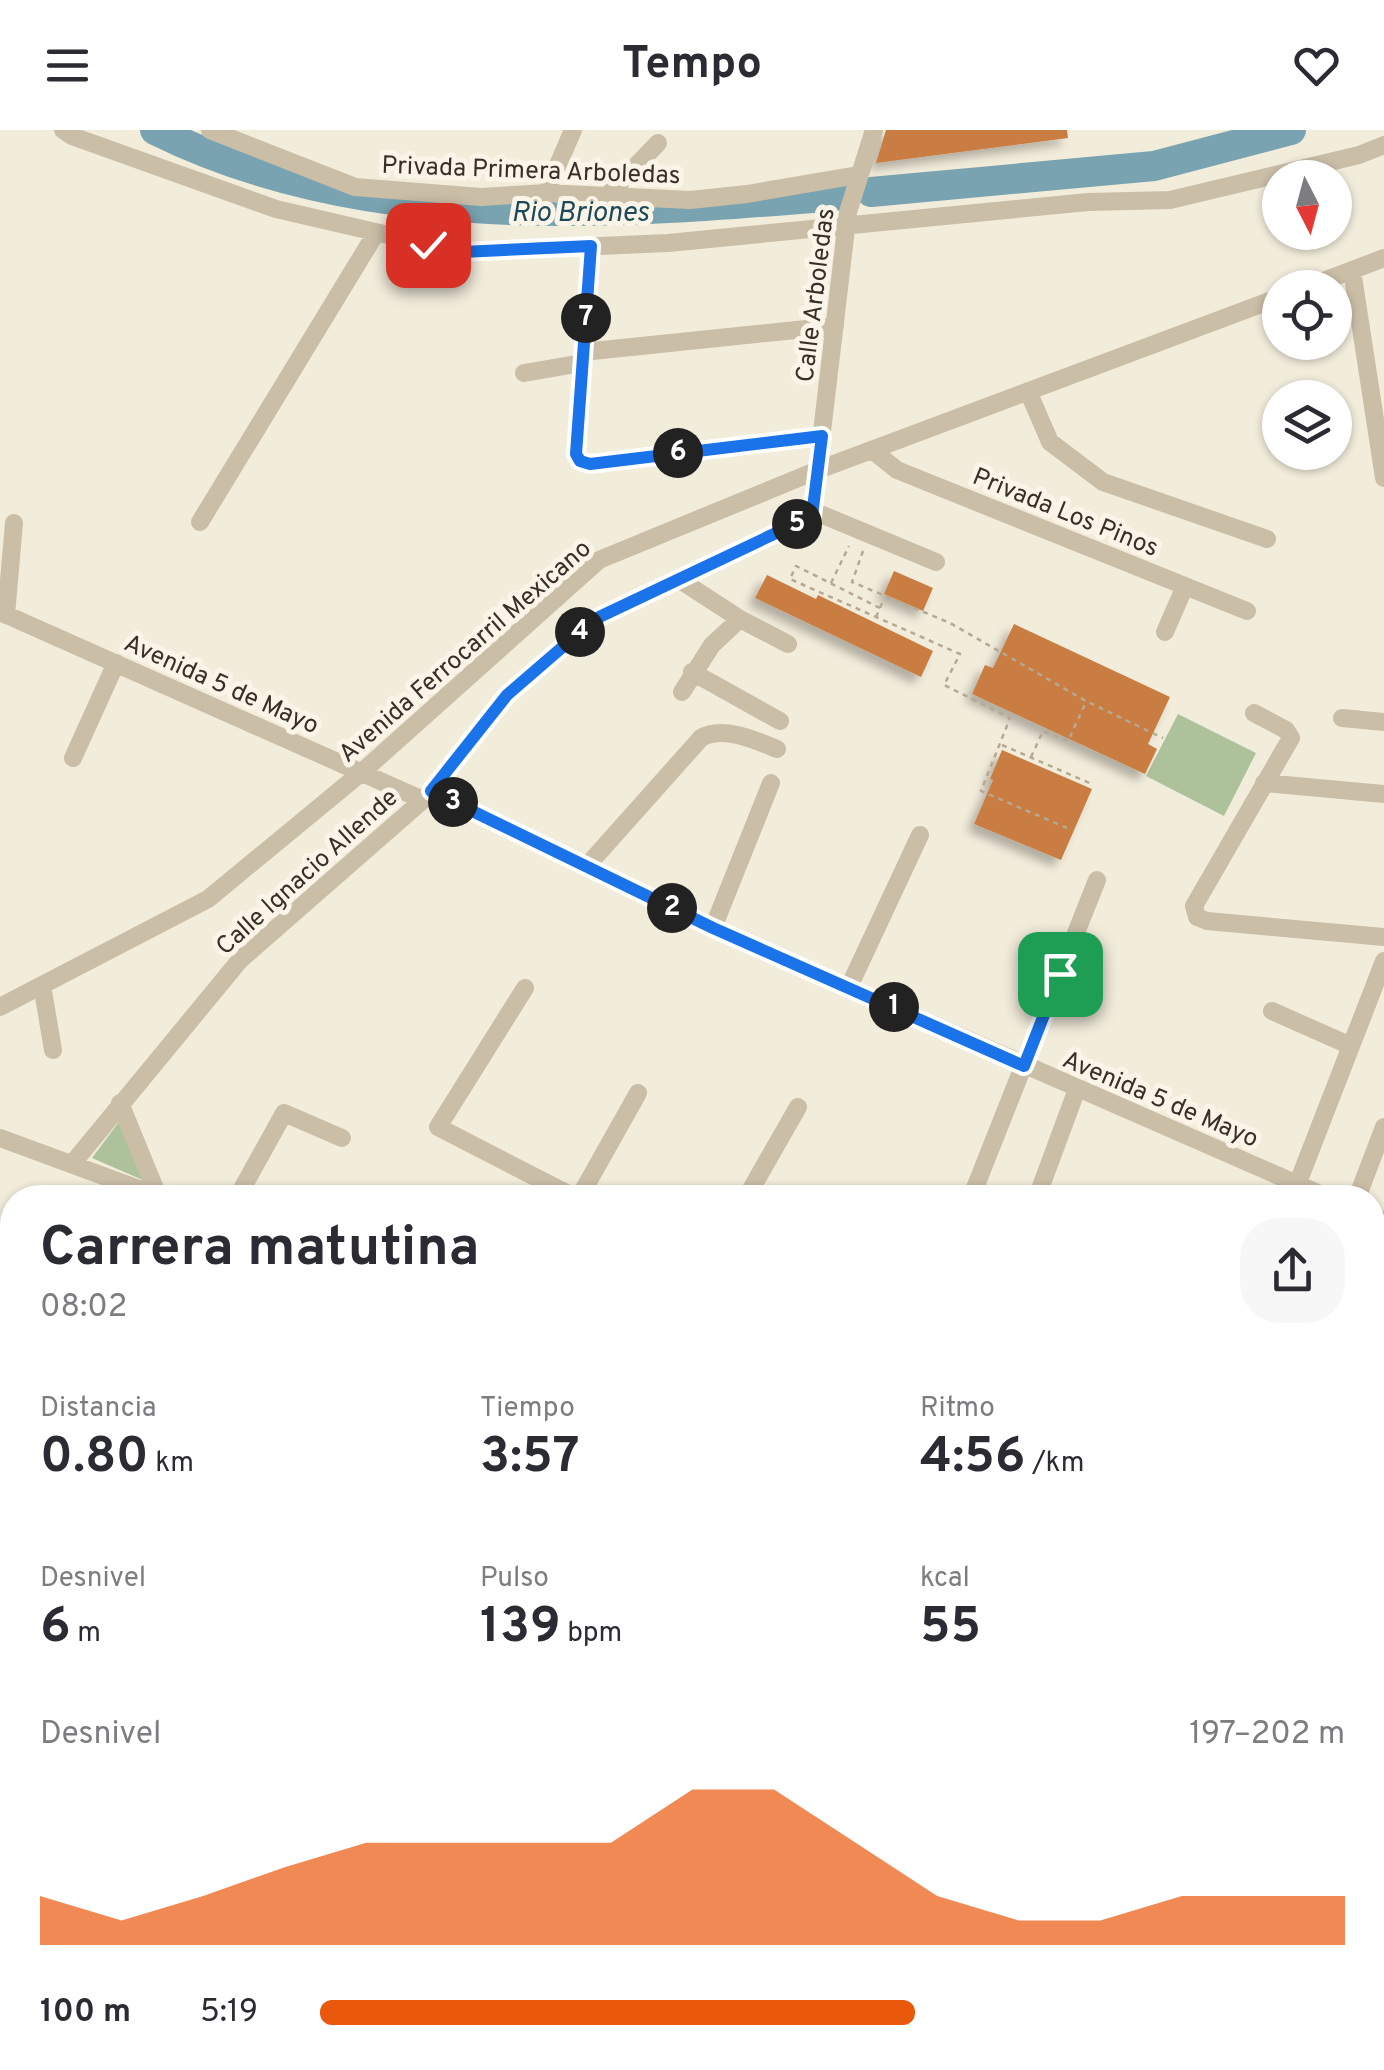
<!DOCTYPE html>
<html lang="es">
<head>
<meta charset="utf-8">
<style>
	body { margin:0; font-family:Overpass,sans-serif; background:#f7f7f7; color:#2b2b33; height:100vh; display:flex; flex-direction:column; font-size:38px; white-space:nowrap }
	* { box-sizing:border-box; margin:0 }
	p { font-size:32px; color:#7c7c81 }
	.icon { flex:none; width:55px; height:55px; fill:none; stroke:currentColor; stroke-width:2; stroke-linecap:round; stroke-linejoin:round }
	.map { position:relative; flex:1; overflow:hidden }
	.panel { position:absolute; left:0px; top:1055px; width:1385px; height:885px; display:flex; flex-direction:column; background:#fff; border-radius:40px 40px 0 0; box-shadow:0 2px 8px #0004 }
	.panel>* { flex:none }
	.needle { width:65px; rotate:174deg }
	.buttons { position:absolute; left:1262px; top:30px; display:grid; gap:20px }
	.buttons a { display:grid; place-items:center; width:90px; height:90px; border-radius:50%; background:#fff; box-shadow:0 2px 8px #0004; font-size:50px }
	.pin { position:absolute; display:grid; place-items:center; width:85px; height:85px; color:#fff; margin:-42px; border-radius:20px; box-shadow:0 5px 15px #0006 }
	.km { position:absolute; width:50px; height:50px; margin:-25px; border-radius:50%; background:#222; color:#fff; font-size:28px; line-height:50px; text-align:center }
	.round { display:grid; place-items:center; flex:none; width:105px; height:105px; border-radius:40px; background:#f7f7f7 }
	.summary { display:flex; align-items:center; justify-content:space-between; height:170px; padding:0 40px }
	h1 { font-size:55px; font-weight:700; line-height:75px }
	.stats { display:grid; grid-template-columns:repeat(3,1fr); gap:15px; height:170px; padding:10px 40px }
	.stats div { display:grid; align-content:center }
	.stats b { font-size:50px; font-weight:700 }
	.stats small { font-size:28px; font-weight:400 }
	.stats p { font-size:28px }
	.chart { height:280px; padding:20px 40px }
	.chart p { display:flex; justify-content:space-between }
	.chart svg { width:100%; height:180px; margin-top:10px; fill:#ea580c; opacity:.7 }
	ul { padding:0 40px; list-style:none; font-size:32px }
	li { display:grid; grid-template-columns:160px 120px 1fr; align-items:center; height:75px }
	li i { height:25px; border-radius:12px; background:#ea580c }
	header { display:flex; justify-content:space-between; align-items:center; height:130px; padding:0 40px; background:#fff; font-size:45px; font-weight:700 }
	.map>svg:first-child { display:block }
	.green { fill:#adc29b }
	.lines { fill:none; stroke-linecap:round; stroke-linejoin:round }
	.river { stroke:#79a3b0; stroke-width:30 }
	.building { fill:#c97d43; filter:url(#shadow) }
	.path { stroke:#b7a891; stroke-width:2.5; stroke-dasharray:5 5; stroke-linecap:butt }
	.minor { stroke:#cbbea7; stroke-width:18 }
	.major { stroke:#796a58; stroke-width:22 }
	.route-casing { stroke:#fff; stroke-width:20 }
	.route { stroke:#1a73e8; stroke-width:12 }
	.labels { text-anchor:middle; stroke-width:10; stroke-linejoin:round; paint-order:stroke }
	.street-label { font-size:25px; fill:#372f28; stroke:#faf5e8 }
	.water-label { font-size:28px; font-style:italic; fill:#1c4959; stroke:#faf5e8 }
</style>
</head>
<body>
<header><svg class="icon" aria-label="menu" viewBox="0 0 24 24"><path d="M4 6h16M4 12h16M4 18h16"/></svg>Tempo<svg class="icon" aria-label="heart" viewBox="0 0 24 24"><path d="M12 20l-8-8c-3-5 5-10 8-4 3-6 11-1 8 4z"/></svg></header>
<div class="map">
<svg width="1384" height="1940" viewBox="0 0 1384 1940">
	<defs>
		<filter id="shadow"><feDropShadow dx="-7" dy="7" stdDeviation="5" flood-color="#0004"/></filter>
	</defs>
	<rect width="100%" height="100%" fill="#f2ecdb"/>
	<!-- green -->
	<path class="green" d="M 1178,584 L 1256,623 L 1224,686 L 1146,646 Z
		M 121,989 L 145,1051 L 92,1028 Z
		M 1384,1838 L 1384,1940 L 1241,1940 L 1270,1928 L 1372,1928 L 1373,1853 Z
		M 741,1928 L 877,1928 L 869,1940 L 732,1940 Z"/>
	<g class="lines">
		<!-- river -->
		<path class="river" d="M 155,0 C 365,104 610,85 835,66
			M 871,62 L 1154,36 L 1291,0"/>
	</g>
	<!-- building -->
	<path class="building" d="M 886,0 L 1067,0 L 1068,8 L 876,33 Z
		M 894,441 L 933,458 L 923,481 L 884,464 Z
		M 767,445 L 816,469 L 818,465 L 933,521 L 921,547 L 755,468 Z
		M 1014,494 L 1170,567 L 1148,614 L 1157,619 L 1145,644 L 972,564 L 985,535 L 993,538 Z
		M 1002,620 L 1092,659 L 1061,730 L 974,694 L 993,650 L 990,649 Z"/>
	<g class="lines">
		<!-- path -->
		<path class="path" d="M 863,421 L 852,452 L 950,493 L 1086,571 L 1163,608
			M 831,453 L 849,416
			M 880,478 L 796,436 L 790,449 L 960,524 L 944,555 L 1010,588 L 981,661 L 1067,698
			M 876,487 L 884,469
			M 1002,615 L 1092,654
			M 1031,627 L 1043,601 L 1068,611 L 1086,572"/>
		<!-- minor -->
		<path class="minor" d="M 63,0 L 72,6 L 276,79 L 462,122 L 668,113 L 1088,72 L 1170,70 L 1359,25 L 1384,15
			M 210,0 L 355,57 L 481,67 L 546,63 L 690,70 L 747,64 L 858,45
			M 546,63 L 573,0
			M 609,64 L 658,13
			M 591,116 L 576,323 L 580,331 L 590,334 L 822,306
			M 1352,140 L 1384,348
			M 1305,158 L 1384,128
			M 583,222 L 835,196
			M 524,243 L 582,233
			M 1028,261 L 1050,312 L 1103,352 L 1267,409
			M 872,320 L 897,340 L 1247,481
			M 813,381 L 936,432
			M 200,392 L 376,103
			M 680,450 L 740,489 L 788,514
			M 0,482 L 423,670
			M 6,485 L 14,393
			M 1165,502 L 1185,456
			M 692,542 L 780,591
			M 682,562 L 712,515 L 740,489
			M 1254,583 L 1286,600 L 1291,608 L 1194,776 L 1197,787 L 1207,791 L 1384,807
			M 1342,588 L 1384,592
			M 73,628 L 116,533
			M 1264,653 L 1384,664
			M 431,661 L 713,798 L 1329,1068
			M 586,737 L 701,608 C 722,595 755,610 777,619
			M 713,798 L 771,653
			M 42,855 L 53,920
			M 849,857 L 920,705
			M 525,858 L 438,997 L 576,1068
			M 0,877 L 208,769 L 362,642 L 599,430 L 818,340 L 1280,167
			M 1272,881 L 1351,916
			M 120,973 L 158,1066
			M 0,1008 L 163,1068
			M 72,1034 L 240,830 L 423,670 L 507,565 L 595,489 L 812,386 L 848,82 L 874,0
			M 1040,1059 L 1077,959
			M 237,1068 L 284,983 L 342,1008
			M 579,1068 L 638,963
			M 746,1068 L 798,977
			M 971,1068 L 1097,750
			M 1292,1068 L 1384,831
			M 1357,1068 L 1384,997
			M 1372,1086 L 1384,1091
			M 1372,1262 L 1384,1226
			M 1372,1500 L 1384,1495
			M 0,1658 L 12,1639
			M 0,1858 L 12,1865
			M 122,1928 L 146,1940
			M 976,1930 L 989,1940
			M 190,1940 L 231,1928
			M 685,1940 L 693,1928
			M 1170,1940 L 1178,1928"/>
		<!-- major -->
		<path class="major" d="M 1372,1289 L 1384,1287
			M 0,1444 L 12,1442"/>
	</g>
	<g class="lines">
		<!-- route casing -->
		<g class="route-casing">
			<path id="route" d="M 428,115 L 462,122 L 591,116 L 576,324 L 580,331 L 590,334 L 822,306 L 812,386 L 595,489 L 507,565 L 431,661 L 713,798 L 1024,936 L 1060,844"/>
		</g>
		<!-- route -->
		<use href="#route" class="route"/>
	</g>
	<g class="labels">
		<!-- street labels -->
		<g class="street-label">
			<text transform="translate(531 39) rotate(2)" y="9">Privada Primera Arboledas</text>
			<text transform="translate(814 165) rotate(-83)" y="9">Calle Arboledas</text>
			<text transform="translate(1066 381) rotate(22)" y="9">Privada Los Pinos</text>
			<text transform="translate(464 520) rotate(-41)" y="9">Avenida Ferrocarril Mexicano</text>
			<text transform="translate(222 553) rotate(24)" y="9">Avenida 5 de Mayo</text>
			<text transform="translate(306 741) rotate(-42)" y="9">Calle Ignacio Allende</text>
			<text transform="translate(1161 968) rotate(23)" y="9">Avenida 5 de Mayo</text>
		</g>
		<!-- water labels -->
		<g class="water-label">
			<text x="580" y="91">Rio Briones</text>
		</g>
	</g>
</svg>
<div class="buttons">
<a><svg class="needle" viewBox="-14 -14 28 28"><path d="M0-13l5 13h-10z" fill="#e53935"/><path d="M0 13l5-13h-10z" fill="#7c7c81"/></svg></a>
<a><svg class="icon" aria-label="locate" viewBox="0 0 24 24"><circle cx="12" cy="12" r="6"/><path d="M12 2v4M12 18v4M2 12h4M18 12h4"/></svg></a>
<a><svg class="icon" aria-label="layers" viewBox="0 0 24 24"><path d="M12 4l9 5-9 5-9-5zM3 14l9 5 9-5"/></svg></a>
</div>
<div class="pin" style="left:1060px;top:844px;background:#1e9e55"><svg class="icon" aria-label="arrive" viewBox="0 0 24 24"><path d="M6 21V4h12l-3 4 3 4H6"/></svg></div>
<div class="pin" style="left:428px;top:115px;background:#d93025"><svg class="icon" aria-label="check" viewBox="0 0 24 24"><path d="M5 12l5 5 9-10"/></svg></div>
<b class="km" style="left:894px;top:877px">1</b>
<b class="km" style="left:672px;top:778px">2</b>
<b class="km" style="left:453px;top:672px">3</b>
<b class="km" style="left:580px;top:502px">4</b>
<b class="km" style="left:797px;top:394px">5</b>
<b class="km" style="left:678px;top:323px">6</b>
<b class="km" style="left:586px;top:188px">7</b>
<section class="panel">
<div class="summary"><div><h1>Carrera matutina</h1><p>08:02</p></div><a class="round"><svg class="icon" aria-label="share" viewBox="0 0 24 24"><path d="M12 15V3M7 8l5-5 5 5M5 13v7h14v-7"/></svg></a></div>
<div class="stats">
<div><p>Distancia</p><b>0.80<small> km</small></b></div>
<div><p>Tiempo</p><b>3:57</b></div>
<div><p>Ritmo</p><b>4:56<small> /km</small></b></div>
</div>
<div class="stats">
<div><p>Desnivel</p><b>6<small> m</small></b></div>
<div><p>Pulso</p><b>139<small> bpm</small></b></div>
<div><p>kcal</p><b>55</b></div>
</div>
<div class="chart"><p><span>Desnivel</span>197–202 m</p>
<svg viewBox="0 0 160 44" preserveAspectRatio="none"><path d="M0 44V32L10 38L20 32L30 25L40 19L50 19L60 19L70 19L80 6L90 6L100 19L110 32L120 38L130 38L140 32L150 32L160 32V44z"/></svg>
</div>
<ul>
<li><b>100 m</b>5:19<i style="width:58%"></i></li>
</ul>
</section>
</div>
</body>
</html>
